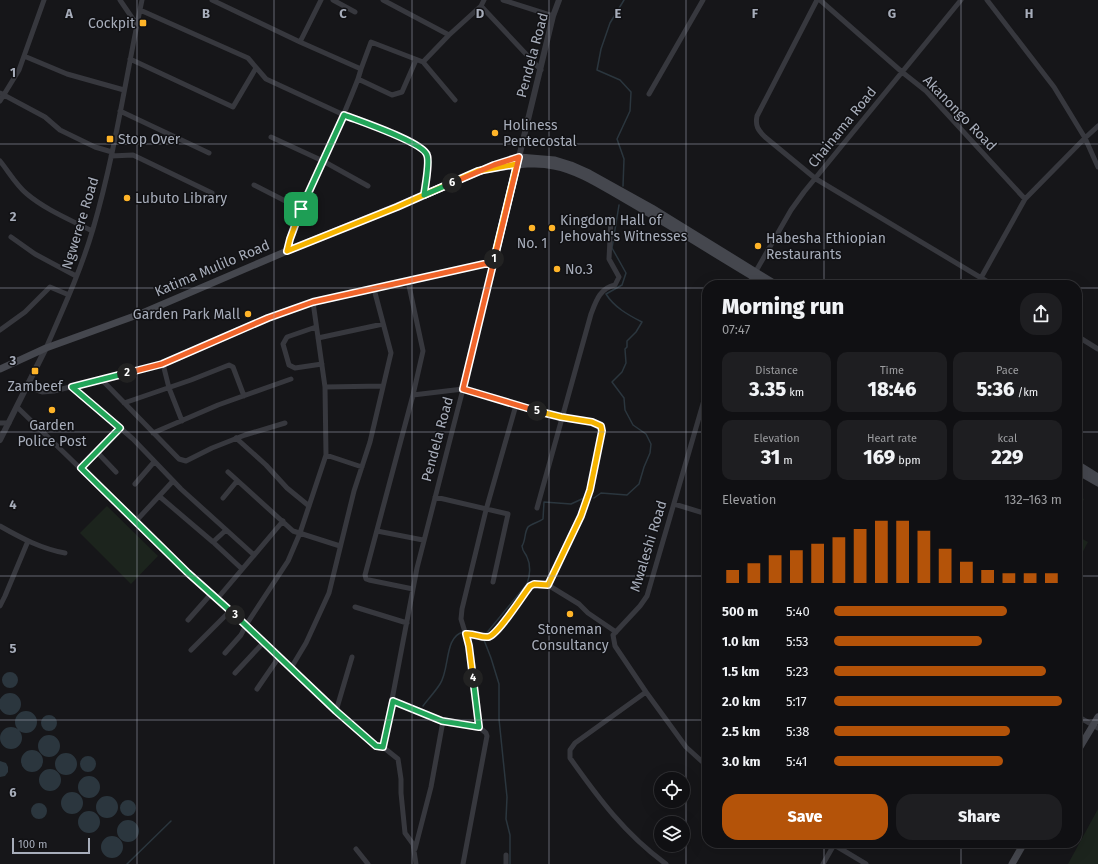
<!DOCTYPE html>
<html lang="en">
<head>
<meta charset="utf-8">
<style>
	body { margin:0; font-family:"Fira Sans",sans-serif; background:#1e1e21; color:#f1f3f6; height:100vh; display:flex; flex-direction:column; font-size:15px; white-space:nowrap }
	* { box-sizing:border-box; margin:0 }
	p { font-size:13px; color:#9c9da0 }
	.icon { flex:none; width:22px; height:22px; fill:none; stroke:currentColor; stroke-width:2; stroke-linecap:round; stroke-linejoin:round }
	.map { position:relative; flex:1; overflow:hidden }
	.drawer { position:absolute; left:702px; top:280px; width:380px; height:568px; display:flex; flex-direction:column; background:#101013; border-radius:16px; box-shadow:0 4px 16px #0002,0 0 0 1px #303033 }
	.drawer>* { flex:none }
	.buttons { position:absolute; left:654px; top:772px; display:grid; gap:8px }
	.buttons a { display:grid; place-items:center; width:36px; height:36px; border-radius:50%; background:#101013; box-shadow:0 4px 16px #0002,0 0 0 1px #303033; font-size:20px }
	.scale { position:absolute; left:12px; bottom:10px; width:78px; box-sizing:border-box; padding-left:4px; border:2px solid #a7adba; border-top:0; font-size:11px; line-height:14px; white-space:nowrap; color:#a7adba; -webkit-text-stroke:3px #111114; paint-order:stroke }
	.pin { position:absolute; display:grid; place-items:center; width:34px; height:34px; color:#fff; margin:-17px; border-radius:8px; box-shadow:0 2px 6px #0006 }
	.km { position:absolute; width:20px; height:20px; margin:-10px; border-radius:50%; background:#222; color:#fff; font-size:11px; line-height:20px; text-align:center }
	.round { display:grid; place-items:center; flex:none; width:42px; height:42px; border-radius:16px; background:#1e1e21 }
	.overview { display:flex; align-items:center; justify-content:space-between; height:68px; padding:0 20px }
	h1 { font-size:22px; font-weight:800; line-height:30px }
	.stats { display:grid; grid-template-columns:repeat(3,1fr); gap:6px; height:68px; padding:4px 20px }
	.stats div { display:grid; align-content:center; border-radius:10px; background:#1e1e21; text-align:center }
	.stats b { font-size:20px; font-weight:800 }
	.stats small { font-size:11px; font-weight:400 }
	.stats p { font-size:11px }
	.chart { height:112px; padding:8px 20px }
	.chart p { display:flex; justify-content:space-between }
	.chart svg { width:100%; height:72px; margin-top:4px; stroke:#b45309; stroke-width:6 }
	.cta { display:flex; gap:8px; margin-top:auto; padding:8px 20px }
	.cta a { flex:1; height:46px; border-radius:16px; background:#b45309; color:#fff; font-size:16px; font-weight:800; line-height:46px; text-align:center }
	.cta a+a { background:#1e1e21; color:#f1f3f6 }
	ul { padding:0 20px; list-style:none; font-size:13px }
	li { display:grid; grid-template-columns:64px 48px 1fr; align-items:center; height:30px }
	li i { height:10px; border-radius:5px; background:#b45309 }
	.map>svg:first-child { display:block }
	.green { fill:#1c241d }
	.water { fill:#2b363e }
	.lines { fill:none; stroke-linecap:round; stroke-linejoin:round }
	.stream { stroke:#2b363e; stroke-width:1.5 }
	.minor { stroke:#37383e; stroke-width:5 }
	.tertiary { stroke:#37383e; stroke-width:6 }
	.secondary { stroke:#45474e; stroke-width:7 }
	.split-1-casing { stroke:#fff; stroke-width:8 }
	.split-2-casing { stroke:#fff; stroke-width:8 }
	.split-3-casing { stroke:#fff; stroke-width:8 }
	.split-4-casing { stroke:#fff; stroke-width:8 }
	.split-5-casing { stroke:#fff; stroke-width:8 }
	.split-6-casing { stroke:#fff; stroke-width:8 }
	.split-7-casing { stroke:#fff; stroke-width:8 }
	.split-1 { stroke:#f5b400; stroke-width:5 }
	.split-2 { stroke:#f0652b; stroke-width:5 }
	.split-3 { stroke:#22a559; stroke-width:5 }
	.split-4 { stroke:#22a559; stroke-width:5 }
	.split-5 { stroke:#f5b400; stroke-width:5 }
	.split-6 { stroke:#f0652b; stroke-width:5 }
	.split-7 { stroke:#22a559; stroke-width:5 }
	.grid { fill:none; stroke:#a7adba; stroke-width:1; stroke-opacity:0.55 }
	.poi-dot { fill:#ffb428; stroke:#111114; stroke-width:1.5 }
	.labels { text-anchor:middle; stroke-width:3; stroke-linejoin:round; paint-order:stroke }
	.poi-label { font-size:14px; fill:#a7adba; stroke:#111114; text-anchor:start }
	.street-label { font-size:14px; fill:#a7adba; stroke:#111114 }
	.grid-label { font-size:13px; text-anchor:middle; font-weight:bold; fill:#a7adba; stroke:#111114; stroke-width:3; stroke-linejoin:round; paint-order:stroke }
</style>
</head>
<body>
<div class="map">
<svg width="1098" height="864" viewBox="0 0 1098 864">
	<rect width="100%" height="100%" fill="#161619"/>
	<!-- green -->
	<path class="green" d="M 1077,495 L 1084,499 L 1077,512 Z
		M 107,506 L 158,556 L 131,584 L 80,533 Z
		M 1077,536 L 1088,542 L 1077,563 Z
		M 1098,809 L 1098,864 L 1068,864 Z"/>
	<!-- water -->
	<path class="water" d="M2 680a8 8 0 1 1 16 0a8 8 0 1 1-16 0Z
		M-1 704a11 11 0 1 1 22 0a11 11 0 1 1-22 0Z
		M15 722a11 11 0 1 1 22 0a11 11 0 1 1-22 0Z
		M41 723a8 8 0 1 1 16 0a8 8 0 1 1-16 0Z
		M0 738a11 11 0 1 1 22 0a11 11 0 1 1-22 0Z
		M38 746a11 11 0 1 1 22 0a11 11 0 1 1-22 0Z
		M21 761a11 11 0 1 1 22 0a11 11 0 1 1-22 0Z
		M55 764a11 11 0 1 1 22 0a11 11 0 1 1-22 0Z
		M80 764a8 8 0 1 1 16 0a8 8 0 1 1-16 0Z
		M 0,761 L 6,763 L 8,767 L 8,772 L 5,776 L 0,777 Z
		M39 780a11 11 0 1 1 22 0a11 11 0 1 1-22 0Z
		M78 787a11 11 0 1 1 22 0a11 11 0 1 1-22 0Z
		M61 803a11 11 0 1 1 22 0a11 11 0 1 1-22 0Z
		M96 807a11 11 0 1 1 22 0a11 11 0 1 1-22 0Z
		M120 808a8 8 0 1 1 16 0a8 8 0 1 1-16 0Z
		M31 811a8 8 0 1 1 16 0a8 8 0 1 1-16 0Z
		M78 822a11 11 0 1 1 22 0a11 11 0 1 1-22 0Z
		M117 831a11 11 0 1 1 22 0a11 11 0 1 1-22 0Z
		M101 847a11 11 0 1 1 22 0a11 11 0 1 1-22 0Z"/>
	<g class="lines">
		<!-- stream -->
		<path class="stream" d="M 623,186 L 624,159 L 617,139 L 630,111 L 631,92 L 620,80 L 597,70 L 601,49 L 610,23 L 624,0
			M 594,498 L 601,493 L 627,495 L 639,484 L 644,467 L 650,453 L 651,444 L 646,434 L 633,425 L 625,410 L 624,398 L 612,382 L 622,372 L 626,363 L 625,349 L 627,347 L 627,341 L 636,332 L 642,322 C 628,315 614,307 606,294 L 622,285 L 626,273 L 612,248 L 619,205
			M 472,631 L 485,635 L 527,584 C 530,576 531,565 527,557 C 525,552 523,553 522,546 C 526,540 524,533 528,527 C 531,524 539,522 543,519 L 544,502 L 571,504 L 584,498
			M 484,640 L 491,658 L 499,684 L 499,719 L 507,797 L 506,819 L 510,835 L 510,864
			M 423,706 C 428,699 435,692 440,684 C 450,669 444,637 463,632
			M 127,864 L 171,821"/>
		<!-- minor -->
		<path class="minor" d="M 120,0 L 137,25
			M 212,0 L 300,42 L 361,69 L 358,79
			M 333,0 L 355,12
			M 383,0 L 449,35
			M 503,0 L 553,16
			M 817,0 L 757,116 C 755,126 758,130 765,137 L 816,179 L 993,285
			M 820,0 L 902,72 L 926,91 L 1025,199
			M 987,0 L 1054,87 L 1085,138 L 1098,167
			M 481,6 L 541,70
			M 140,10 L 248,58 L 266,79 L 344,115 L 414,143 L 425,150 L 428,157 L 424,195
			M 300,42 L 321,0
			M 24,56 L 67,74 L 124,90
			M 130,59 L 233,107 L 256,68
			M 423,62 L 455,100
			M 361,69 L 371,42 L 423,62 L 449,35 L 481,6 L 484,0
			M 0,93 L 45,117 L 60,130 L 95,147 L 112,152
			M 649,94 L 703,0
			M 0,101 L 19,70 L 44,0
			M 120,111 L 209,153
			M 271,137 L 323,161 L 368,186
			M 111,156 L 133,155 L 212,193
			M 0,161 C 9,172 16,185 27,194 C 46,210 71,220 92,231
			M 254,185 L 301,209
			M 11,237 L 35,254 L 76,276
			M 287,251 C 293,226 305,203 315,179 C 330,146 345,113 358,79 L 392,95 L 402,92 L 416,60
			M 408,281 L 423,351 L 413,395
			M 748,285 L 791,210 L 804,192 L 961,0
			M 977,285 L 1025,199 L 1085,138 L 1098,126
			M 316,327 L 287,337 L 283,344 L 289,365 L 295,368 L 322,364
			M 0,330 L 25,312 L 50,287 L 69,295
			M 1077,336 L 1098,349
			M 318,338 L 383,324
			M 46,348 C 63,309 81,270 93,229 C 115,154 126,76 142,0
			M 163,364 L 169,388 L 182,421
			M 102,380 L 179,459 L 186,461 L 212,448 L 245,435 L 285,423
			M 27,387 L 42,392 L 54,391 L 163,364 L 268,318 L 313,302 L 484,264 L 492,264
			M 73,387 L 133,439 L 181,489 L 254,555
			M 325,387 L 383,386
			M 707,390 L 647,596 L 640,606 L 613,635 L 615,646 L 646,692 L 686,747 L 707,766
			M 124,403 L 191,380 L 229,365 L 233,367 L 244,396
			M 17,407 L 188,573 L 370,742 L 376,746 L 383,747 L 398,759 L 401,779 L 401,793 L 405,833 L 413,844 L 416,864
			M 0,423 L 9,423
			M 153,433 L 218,405 L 291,379
			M 236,438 L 266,465 L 287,488 L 309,506
			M 96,451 L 116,472
			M 326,455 L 362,467
			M 81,468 L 120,428
			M 228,472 L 293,531 L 340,546
			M 135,484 L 154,462
			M 159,496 L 213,542 L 242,569
			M 435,497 L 508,514 L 493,582
			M 223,498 L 237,481
			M 674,504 L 707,514
			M 537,508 L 591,314 C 596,301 600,288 615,285 L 619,277 L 609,259 L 611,218
			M 136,521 L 173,481
			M 0,526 C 21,538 42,549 65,553
			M 377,531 L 423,540
			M 213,542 L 226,530
			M 413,589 L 369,580 L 366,579 L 365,575 L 413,395 L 463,389 L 516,405 L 561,417 L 592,422 L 601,426 L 602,431 L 590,490 L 581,517 L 548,585
			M 217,599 L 283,521
			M 0,606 L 5,596 L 28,541
			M 355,607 L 407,623
			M 188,620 L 211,594
			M 466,633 C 474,633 481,638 488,637 C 497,636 523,595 530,586 L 534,584 L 548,585 L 579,604 L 588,613 L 616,632
			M 191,650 L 230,611
			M 225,653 L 241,635 L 246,625 L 288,561 L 300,533 L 326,455 L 325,387 L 313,302
			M 291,668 L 306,643 L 329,593 L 354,491 L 370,442 L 391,353 L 374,289
			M 235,673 L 263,643
			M 257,689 L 279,657
			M 646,692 L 575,743 L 570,750 L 570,758 C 599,799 625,834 666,864
			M 393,701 L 443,721 L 479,727 L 486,733 L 487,736 L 463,864
			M 336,711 L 352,657
			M 1077,716 L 1098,728
			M 479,727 L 469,645 L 461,619 L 462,609 L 486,510 L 516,405
			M 383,747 L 417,568 L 463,389 L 519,157
			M 831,843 L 866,864
			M 356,849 L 368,864
			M 415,849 L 431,787 L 443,721
			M 506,855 L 506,864
			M 823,864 L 835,843"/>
		<!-- tertiary -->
		<path class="tertiary" d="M 519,157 L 553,16 L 559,0
			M 0,440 L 46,348"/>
		<!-- secondary -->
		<path class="secondary" d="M 491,169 C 512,166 533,161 554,166 C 580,171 603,187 626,200 C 673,227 719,257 767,285
			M 0,369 L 46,348 L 140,314 L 287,251 L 424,195 L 494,165 L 519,157 L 555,160 L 571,165 L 589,173 L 652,208 L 777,285
			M 1077,464 L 1098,477
			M 1077,471 L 1098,483
			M 1077,752 L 1098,717
			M 1012,864 L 1024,843"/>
	</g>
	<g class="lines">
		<!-- split-1 casing -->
		<g class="split-1-casing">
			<path id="split-1" d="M 301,209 L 290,239 L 287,251 L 397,207 L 478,171 L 517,164 L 494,259"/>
		</g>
		<!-- split-2 casing -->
		<g class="split-2-casing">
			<path id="split-2" d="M 127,373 L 162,364 L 268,318 L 313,302 L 484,264 L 492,264 L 494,259"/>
		</g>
		<!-- split-3 casing -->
		<g class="split-3-casing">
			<path id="split-3" d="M 127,373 L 72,387 L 120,428 L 81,468 L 188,573 L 235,615"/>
		</g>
		<!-- split-4 casing -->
		<g class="split-4-casing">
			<path id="split-4" d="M 235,615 L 336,711 L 376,746 L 383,747 L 393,701 L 442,721 L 479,727 L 473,678"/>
		</g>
		<!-- split-5 casing -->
		<g class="split-5-casing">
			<path id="split-5" d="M 473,678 L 469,646 L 466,634 C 474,633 481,638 488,637 C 497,636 523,595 530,586 L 534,584 L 548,585 L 581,516 L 590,490 L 602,431 L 601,426 L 592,422 L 561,417 L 537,411"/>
		</g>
		<!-- split-6 casing -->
		<g class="split-6-casing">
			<path id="split-6" d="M 452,183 L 494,165 L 519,157 L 463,389 L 537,411"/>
		</g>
		<!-- split-7 casing -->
		<g class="split-7-casing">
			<path id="split-7" d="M 301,209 L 344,115 C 359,121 423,142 427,155 C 430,162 425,187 424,195 L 452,183"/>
		</g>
		<!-- split-1 -->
		<use href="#split-1" class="split-1"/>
		<!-- split-2 -->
		<use href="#split-2" class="split-2"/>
		<!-- split-3 -->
		<use href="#split-3" class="split-3"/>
		<!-- split-4 -->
		<use href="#split-4" class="split-4"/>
		<!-- split-5 -->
		<use href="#split-5" class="split-5"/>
		<!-- split-6 -->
		<use href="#split-6" class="split-6"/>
		<!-- split-7 -->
		<use href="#split-7" class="split-7"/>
	</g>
	<!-- grid -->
	<path class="grid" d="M 137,0 L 137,864M 274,0 L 274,864M 412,0 L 412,864M 549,0 L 549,864M 686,0 L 686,864M 824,0 L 824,285M 961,0 L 961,285M 0,144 L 1098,144M 0,288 L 707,288M 1077,288 L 1098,288M 0,432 L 707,432M 1077,432 L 1098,432M 0,576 L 707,576M 1077,576 L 1098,576M 0,720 L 707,720M 1077,720 L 1098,720M 824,843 L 824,864M 961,843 L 961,864"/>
	<!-- markers -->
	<g class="poi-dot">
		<rect x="139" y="19" width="8" height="8" rx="2"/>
		<circle cx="495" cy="133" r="4"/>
		<rect x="106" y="135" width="8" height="8" rx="2"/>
		<circle cx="127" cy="198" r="4"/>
		<circle cx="532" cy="228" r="4"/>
		<circle cx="552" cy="228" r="4"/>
		<circle cx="758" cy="246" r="4"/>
		<circle cx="557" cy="269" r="4"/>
		<circle cx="248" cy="314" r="4"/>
		<rect x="31" y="367" width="8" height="8" rx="2"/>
		<circle cx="52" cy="410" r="4"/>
		<circle cx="570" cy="614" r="4"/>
	</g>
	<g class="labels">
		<!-- poi labels -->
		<g class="poi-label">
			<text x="135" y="28" text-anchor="end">Cockpit</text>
			<text x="503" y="130">Holiness<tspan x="503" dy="16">Pentecostal</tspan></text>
			<text x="118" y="144">Stop Over</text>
			<text x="135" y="203">Lubuto Library</text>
			<text x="560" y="225">Kingdom Hall of<tspan x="560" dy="16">Jehovah's Witnesses</tspan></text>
			<text x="766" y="243">Habesha Ethiopian<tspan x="766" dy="16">Restaurants</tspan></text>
			<text x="532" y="248" text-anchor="middle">No. 1</text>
			<text x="565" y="274">No.3</text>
			<text x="240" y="319" text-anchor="end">Garden Park Mall</text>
			<text x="35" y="391" text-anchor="middle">Zambeef</text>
			<text x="52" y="430" text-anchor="middle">Garden<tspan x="52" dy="16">Police Post</tspan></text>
			<text x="570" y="634" text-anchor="middle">Stoneman<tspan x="570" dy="16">Consultancy</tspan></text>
		</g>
		<!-- street labels -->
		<g class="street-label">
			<text transform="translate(532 55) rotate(-75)" y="5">Pendela Road</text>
			<text transform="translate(960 113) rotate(46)" y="5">Akanongo Road</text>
			<text transform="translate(842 127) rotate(-51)" y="5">Chainama Road</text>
			<text transform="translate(80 223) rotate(-73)" y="5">Ngwerere Road</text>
			<text transform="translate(212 268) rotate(-23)" y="5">Katima Mulilo Road</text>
			<text transform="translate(437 439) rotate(-75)" y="5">Pendela Road</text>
			<text transform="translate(648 546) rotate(-73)" y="5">Mwaleshi Road</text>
		</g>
	</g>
	<g class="grid-label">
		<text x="69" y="18">A</text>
		<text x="206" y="18">B</text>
		<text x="343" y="18">C</text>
		<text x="480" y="18">D</text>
		<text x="618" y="18">E</text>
		<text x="755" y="18">F</text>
		<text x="892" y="18">G</text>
		<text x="1029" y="18">H</text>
		<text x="13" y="77">1</text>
		<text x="13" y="221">2</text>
		<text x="13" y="365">3</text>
		<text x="13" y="509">4</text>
		<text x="13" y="653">5</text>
		<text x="13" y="797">6</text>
	</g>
</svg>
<div class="buttons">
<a><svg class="icon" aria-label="locate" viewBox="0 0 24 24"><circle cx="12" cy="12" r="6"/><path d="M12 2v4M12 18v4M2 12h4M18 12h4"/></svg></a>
<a><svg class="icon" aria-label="layers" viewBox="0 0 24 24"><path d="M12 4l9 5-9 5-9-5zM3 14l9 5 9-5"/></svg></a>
</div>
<div class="scale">100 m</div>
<div class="pin" style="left:301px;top:209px;background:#1e9e55"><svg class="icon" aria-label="arrive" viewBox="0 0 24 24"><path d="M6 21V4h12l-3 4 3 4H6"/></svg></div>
<b class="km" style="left:494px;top:259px">1</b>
<b class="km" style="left:127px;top:373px">2</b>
<b class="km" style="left:235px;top:615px">3</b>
<b class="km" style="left:473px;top:678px">4</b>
<b class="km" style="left:537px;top:411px">5</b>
<b class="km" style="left:452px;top:183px">6</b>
<section class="drawer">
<div class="overview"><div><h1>Morning run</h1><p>07:47</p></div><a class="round"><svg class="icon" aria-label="share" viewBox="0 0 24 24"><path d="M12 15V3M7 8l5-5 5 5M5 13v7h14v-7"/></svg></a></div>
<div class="stats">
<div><p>Distance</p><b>3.35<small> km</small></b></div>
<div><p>Time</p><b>18:46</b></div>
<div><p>Pace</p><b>5:36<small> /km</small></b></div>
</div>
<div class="stats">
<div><p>Elevation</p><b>31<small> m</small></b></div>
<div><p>Heart rate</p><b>169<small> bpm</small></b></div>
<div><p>kcal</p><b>229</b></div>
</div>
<div class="chart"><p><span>Elevation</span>132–163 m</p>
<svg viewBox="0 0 160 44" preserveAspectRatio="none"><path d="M5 44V36M15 44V32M25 44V27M35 44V24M45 44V20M55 44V16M65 44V11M75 44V6M85 44V6M95 44V12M105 44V23M115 44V31M125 44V36M135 44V38M145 44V38M155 44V38"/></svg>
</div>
<ul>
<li><b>500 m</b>5:40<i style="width:76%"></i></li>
<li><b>1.0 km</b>5:53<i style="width:65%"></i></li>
<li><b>1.5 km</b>5:23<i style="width:93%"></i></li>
<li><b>2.0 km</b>5:17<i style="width:100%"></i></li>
<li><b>2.5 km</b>5:38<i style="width:77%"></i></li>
<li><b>3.0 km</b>5:41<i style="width:74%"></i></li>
</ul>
<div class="cta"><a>Save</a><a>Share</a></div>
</section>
</div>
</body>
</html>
